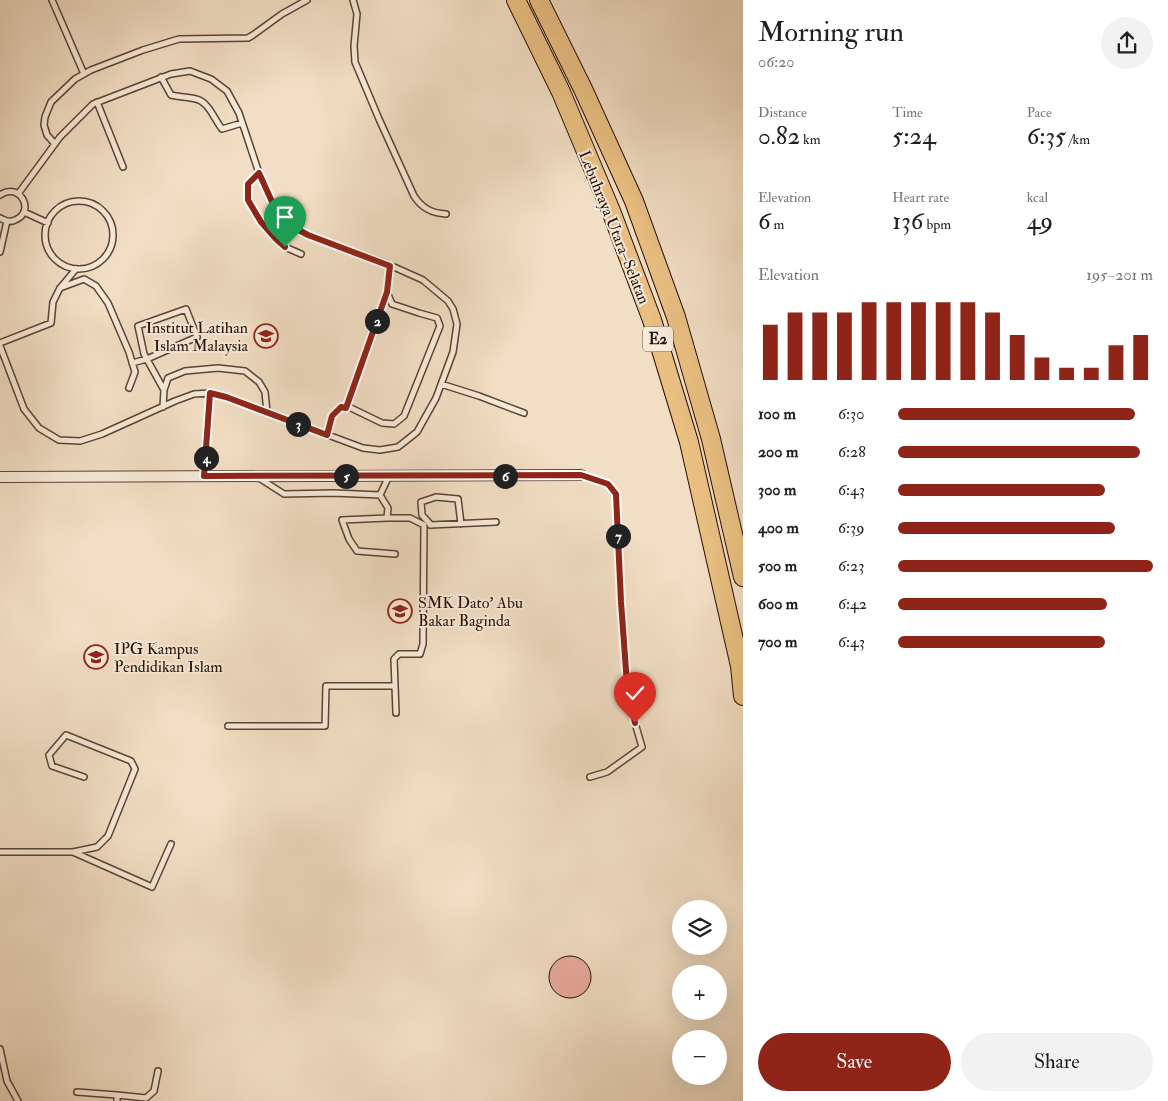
<!DOCTYPE html>
<html lang="en">
<head>
<meta charset="utf-8">
<style>
	body { margin:0; font-family:"IM FELL Double Pica",serif; background:#f2f2f2; color:#202124; height:100vh; display:flex; flex-direction:column; font-size:19px; white-space:nowrap }
	* { box-sizing:border-box; margin:0 }
	p { font-size:16px; color:#757577 }
	.icon { flex:none; width:28px; height:28px; fill:none; stroke:currentColor; stroke-width:2; stroke-linecap:round; stroke-linejoin:round }
	.map { position:relative; flex:1; overflow:hidden }
	.details { display:flex; flex-direction:column; background:#fff; width:425px }
	.details>* { flex:none }
	.buttons { position:absolute; left:672px; top:900px; display:grid; gap:10px }
	.buttons a { display:grid; place-items:center; width:55px; height:55px; border-radius:50%; background:#fff; box-shadow:0 5px 20px #0002; font-size:25px }
	.pin { position:absolute; display:grid; place-items:center; width:42px; height:42px; color:#fff; margin:-51px -21px; border-radius:50% 50% 50% 0; rotate:-45deg; box-shadow:0 0 5px #0007 }
	.pin .icon { rotate:45deg }
	.km { position:absolute; width:25px; height:25px; margin:-12px; border-radius:50%; background:#222; color:#fff; font-size:14px; line-height:25px; text-align:center }
	.round { display:grid; place-items:center; flex:none; width:52px; height:52px; border-radius:26px; background:#f2f2f2 }
	.head { display:flex; align-items:center; justify-content:space-between; height:85px; padding:0 15px }
	h1 { font-size:28px; font-weight:600; line-height:38px }
	.metrics { display:grid; grid-template-columns:repeat(3,1fr); gap:8px; height:85px; padding:5px 15px }
	.metrics div { display:grid; align-content:center }
	.metrics b { font-size:25px; font-weight:600 }
	.metrics small { font-size:14px; font-weight:400 }
	.metrics p { font-size:14px }
	.chart { height:140px; padding:10px 15px }
	.chart p { display:flex; justify-content:space-between }
	.chart svg { width:100%; height:90px; margin-top:5px; stroke:#8f2418; stroke-width:6 }
	.button { display:flex; gap:10px; margin-top:auto; padding:10px 15px }
	.button a { flex:1; height:58px; border-radius:30px; background:#8f2418; color:#fff; font-size:20px; font-weight:600; line-height:58px; text-align:center }
	.button a+a { background:#f2f2f2; color:#202124 }
	ul { padding:0 15px; list-style:none; font-size:16px }
	li { display:grid; grid-template-columns:80px 60px 1fr; align-items:center; height:38px }
	li i { height:12px; border-radius:6px; background:#8f2418 }
	main { display:flex; flex:1; min-height:0 }
	.map>svg:first-child { display:block }
	.building { fill:#e8ab9d; stroke:#270f04 }
	.lines { fill:none; stroke-linecap:round; stroke-linejoin:round }
	.lane-casing { stroke:#5a4334; stroke-width:8 }
	.street-casing { stroke:#5a4334; stroke-width:12 }
	.highway-casing { stroke:#270f04; stroke-width:20 }
	.lane { stroke:#f7ead9; stroke-width:5 }
	.street { stroke:#f7ead9; stroke-width:10 }
	.highway { stroke:#e9bf82; stroke-width:18 }
	.route-casing { stroke:#fff; stroke-width:10 }
	.route { stroke:#8f2418; stroke-width:6 }
	.labels { text-anchor:middle; stroke-width:4; stroke-linejoin:round; paint-order:stroke }
	.shield { fill:#f7ead9; stroke:#655144; stroke-width:1 }
	.shield-label { font-size:15px; font-weight:bold; fill:#270f04 }
	.street-label { font-size:16px; fill:#270f04; stroke:#f7ead9 }
	.poi-label { font-size:16px; fill:#270f04; stroke:#f7ead9; text-anchor:start }
</style>
</head>
<body>
<main>
<div class="map">
<svg width="743" height="1101" viewBox="0 0 743 1101">
	<rect width="100%" height="100%" fill="#f2dec4"/>
	<filter id="stains"><feTurbulence type="fractalNoise" baseFrequency=".004" numOctaves="4"/><feColorMatrix values="0 0 0 0 .2 0 0 0 0 .09 0 0 0 0 .02 0 0 0 .5 -.17"/></filter>
	<radialGradient id="worn" r=".72"><stop offset=".6" stop-color="#630" stop-opacity="0"/><stop offset="1" stop-color="#630" stop-opacity=".3"/></radialGradient>
	<!-- building -->
	<path class="building" d="M549 977a21 21 0 1 1 42 0a21 21 0 1 1-42 0Z"/>
	<g class="lines">
		<!-- lane casing -->
		<g class="lane-casing">
			<path id="lane" d="M 52,0 L 84,74
				M 353,0 L 357,14 L 354,46 L 355,62 L 379,119 L 414,196 C 422,208 431,213 446,214
				M 161,77 L 171,95 C 179,97 188,97 196,99 C 209,102 214,119 222,129 L 242,123
				M 97,102 L 123,167
				M 55,144 L 47,135 L 44,125 L 45,117 L 51,102 L 75,79 L 91,70 L 143,50 L 179,39 L 248,38 L 253,35 L 282,14 L 307,0
				M 259,173 L 248,184 L 248,200 L 261,221 L 275,239 L 285,247 L 301,254
				M 0,195 C 20,181 36,212 15,220 C 10,223 5,221 0,218
				M45 235a34 34 0 1 1 68 0a34 34 0 1 1-68 0Z
				M 24,212 L 48,223
				M 0,252 L 7,221
				M 60,288 L 84,279 L 96,286 L 108,303 L 129,352 L 135,372 L 129,388
				M 0,343 L 51,323 L 53,302 L 60,288 L 76,269
				M 0,346 L 24,409 L 39,428 L 59,440 L 80,441 L 102,434 L 175,401 L 194,394 L 210,393 L 226,397 L 363,448 L 380,450 L 398,447 L 417,432 L 436,398 L 453,352 L 457,324 L 453,309 L 448,301 L 423,280 L 385,263 L 308,235 L 291,226 L 278,215 L 259,173 L 239,113 L 227,91 L 211,79 L 190,71 L 171,74 L 93,104 L 60,137 L 18,194
				M 132,363 L 147,359 L 197,337 L 186,309 L 138,326 L 144,354 L 164,390
				M 441,384 L 479,396 L 524,413
				M 163,407 L 164,390 L 168,378 L 185,371 L 218,368 L 245,371 L 259,382 L 265,392 L 267,412
				M 346,408 L 387,293
				M 327,435 L 332,416 L 341,407 L 351,408 L 382,423 L 394,424 L 404,416 L 440,326 L 437,318 L 419,313 L 392,304 L 387,292 L 390,266
				M 581,475 L 608,484 L 616,494 L 621,601 L 627,684 L 635,723 L 642,747 L 607,772 L 590,777
				M 204,477 L 210,393
				M 259,478 L 284,494 L 334,493 L 380,495 L 389,476
				M 380,495 L 388,508 L 387,518 L 410,518 L 424,525 L 423,644 L 420,654 L 399,654 L 394,659 L 396,713
				M 387,518 L 342,520 L 349,539 L 357,551 L 395,554
				M 430,525 L 496,522
				M 431,525 L 422,515 L 421,502 L 436,497 L 458,499 L 461,524
				M 228,726 L 325,726 L 326,686 L 395,686
				M 0,852 L 73,852 L 97,847 L 108,836 L 135,769 L 131,761 L 66,735 L 49,755 L 52,766 L 84,777
				M 73,852 L 152,887 L 171,844
				M 0,1049 L 7,1081 L 18,1101
				M 77,1092 L 117,1095
				M 117,1101 L 117,1095 L 146,1098 L 154,1091 L 158,1071"/>
		</g>
		<!-- street casing -->
		<g class="street-casing">
			<path id="street" d="M 0,477 L 581,475"/>
		</g>
		<!-- highway casing -->
		<g class="highway-casing">
			<path id="highway" d="M 516,0 L 561,92 L 611,211 L 652,320 L 689,442 L 740,666 L 743,696
				M 539,0 L 583,89 L 634,201 L 676,317 L 711,439 L 743,577"/>
		</g>
		<!-- lane -->
		<use href="#lane" class="lane"/>
		<!-- street -->
		<use href="#street" class="street"/>
		<!-- highway -->
		<use href="#highway" class="highway"/>
	</g>
	<g class="lines">
		<!-- route casing -->
		<g class="route-casing">
			<path id="route" d="M 285,247 L 276,239 L 261,222 L 248,200 L 248,184 L 259,173 L 278,215 L 291,226 L 308,235 L 390,266 L 387,292 L 346,408 L 341,407 L 332,416 L 327,435 L 226,397 L 210,393 L 204,476 L 581,475 L 608,484 L 616,494 L 621,602 L 627,684 L 635,723"/>
		</g>
		<!-- route -->
		<use href="#route" class="route"/>
	</g>
	<!-- icons -->
	<defs>
		<g id="university-ring" transform="scale(1.25)"><circle r="9.5" fill="#f7ead9" stroke="#8f2418" stroke-width="1.5"/><path d="M0-5L7-2L0 1L-7-2ZM-4 1L0 2.5L4 1V4Q0 6-4 4Z" fill="#8f2418"/></g>
		<g id="school-ring" transform="scale(1.25)"><circle r="9.5" fill="#f7ead9" stroke="#8f2418" stroke-width="1.5"/><path d="M0-5L7-2L0 1L-7-2ZM-4 1L0 2.5L4 1V4Q0 6-4 4Z" fill="#8f2418"/></g>
	</defs>
	<g fill-rule="evenodd">
		<use href="#university-ring" x="266" y="336"/>
		<use href="#school-ring" x="400" y="611"/>
		<use href="#university-ring" x="96" y="657"/>
	</g>
	<g class="labels">
		<!-- shield labels -->
		<rect class="shield" x="643" y="326.5" width="30" height="25" rx="4"/>
		<g class="shield-label">
			<text x="658" y="344">E2</text>
		</g>
		<!-- street labels -->
		<g class="street-label">
			<text transform="translate(615 227) rotate(68)" y="6">Lebuhraya Utara–Selatan</text>
		</g>
		<!-- poi labels -->
		<g class="poi-label">
			<text x="248" y="333" text-anchor="end">Institut Latihan<tspan x="248" dy="18">Islam Malaysia</tspan></text>
			<text x="418" y="608">SMK Dato’ Abu<tspan x="418" dy="18">Bakar Baginda</tspan></text>
			<text x="114" y="654">IPG Kampus<tspan x="114" dy="18">Pendidikan Islam</tspan></text>
		</g>
	</g>
	<rect width="100%" height="100%" filter="url(#stains)"/>
	<rect width="100%" height="100%" fill="url(#worn)"/>
</svg>
<div class="buttons">
<a><svg class="icon" aria-label="layers" viewBox="0 0 24 24"><path d="M12 4l9 5-9 5-9-5zM3 14l9 5 9-5"/></svg></a>
<a>+</a>
<a>−</a>
</div>
<div class="pin" style="left:285px;top:247px;background:#1e9e55"><svg class="icon" aria-label="arrive" viewBox="0 0 24 24"><path d="M6 21V4h12l-3 4 3 4H6"/></svg></div>
<div class="pin" style="left:635px;top:723px;background:#d93025"><svg class="icon" aria-label="check" viewBox="0 0 24 24"><path d="M5 12l5 5 9-10"/></svg></div>
<b class="km" style="left:377px;top:321px">2</b>
<b class="km" style="left:298px;top:424px">3</b>
<b class="km" style="left:206px;top:458px">4</b>
<b class="km" style="left:346px;top:476px">5</b>
<b class="km" style="left:505px;top:476px">6</b>
<b class="km" style="left:618px;top:536px">7</b>
</div>
<section class="details">
<div class="head"><div><h1>Morning run</h1><p>06:20</p></div><a class="round"><svg class="icon" aria-label="share" viewBox="0 0 24 24"><path d="M12 15V3M7 8l5-5 5 5M5 13v7h14v-7"/></svg></a></div>
<div class="metrics">
<div><p>Distance</p><b>0.82<small> km</small></b></div>
<div><p>Time</p><b>5:24</b></div>
<div><p>Pace</p><b>6:35<small> /km</small></b></div>
</div>
<div class="metrics">
<div><p>Elevation</p><b>6<small> m</small></b></div>
<div><p>Heart rate</p><b>136<small> bpm</small></b></div>
<div><p>kcal</p><b>49</b></div>
</div>
<div class="chart"><p><span>Elevation</span>195–201 m</p>
<svg viewBox="0 0 160 44" preserveAspectRatio="none"><path d="M5 44V17M15 44V11M25 44V11M35 44V11M45 44V6M55 44V6M65 44V6M75 44V6M85 44V6M95 44V11M105 44V22M115 44V33M125 44V38M135 44V38M145 44V27M155 44V22"/></svg>
</div>
<ul>
<li><b>100 m</b>6:30<i style="width:93%"></i></li>
<li><b>200 m</b>6:28<i style="width:95%"></i></li>
<li><b>300 m</b>6:43<i style="width:81%"></i></li>
<li><b>400 m</b>6:39<i style="width:85%"></i></li>
<li><b>500 m</b>6:23<i style="width:100%"></i></li>
<li><b>600 m</b>6:42<i style="width:82%"></i></li>
<li><b>700 m</b>6:43<i style="width:81%"></i></li>
</ul>
<div class="button"><a>Save</a><a>Share</a></div>
</section>
</main>
</body>
</html>
